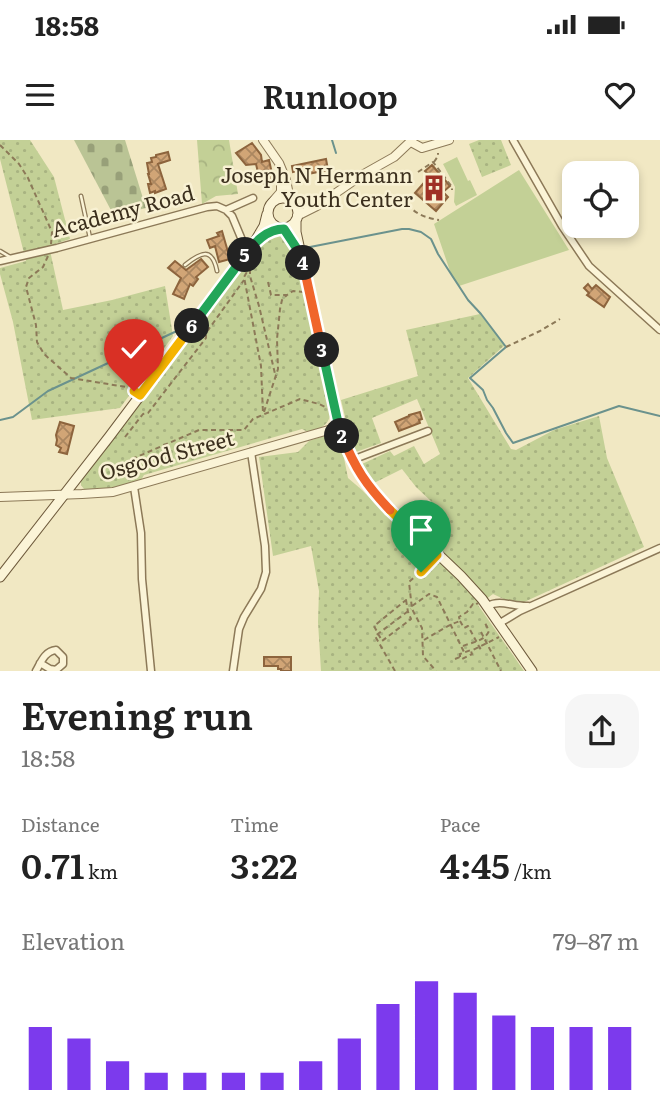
<!DOCTYPE html>
<html lang="en">
<head>
<meta charset="utf-8">
<style>
	body { margin:0; font-family:Literata,serif; background:#f6f6f6; color:#222; height:100vh; display:flex; flex-direction:column; font-size:26px; white-space:nowrap }
	* { box-sizing:border-box; margin:0 }
	p { font-size:23px; color:#767676 }
	.icon { flex:none; width:38px; height:38px; fill:none; stroke:currentColor; stroke-width:2; stroke-linecap:round; stroke-linejoin:round }
	.map { position:relative; height:531px; overflow:hidden }
	.details { display:flex; flex-direction:column; background:#fff; flex:1 }
	.details>* { flex:none }
	.buttons { position:absolute; left:562px; top:21px; display:grid; gap:14px }
	.buttons a { display:grid; place-items:center; width:77px; height:77px; border-radius:14px; background:#fff; box-shadow:0 4px 10px #0003; font-size:35px }
	.pin { position:absolute; display:grid; place-items:center; width:60px; height:60px; color:#fff; margin:-72px -30px; border-radius:50% 50% 50% 0; rotate:-45deg; box-shadow:0 0 7px #0007 }
	.pin .icon { rotate:45deg }
	.km { position:absolute; width:35px; height:35px; margin:-18px; border-radius:50%; background:#222; color:#fff; font-size:19px; line-height:35px; text-align:center }
	.round { display:grid; place-items:center; flex:none; width:74px; height:74px; border-radius:21px; background:#f6f6f6 }
	.head { display:flex; align-items:center; justify-content:space-between; height:119px; padding:0 21px }
	h1 { font-size:38px; font-weight:600; line-height:52px }
	.metrics { display:grid; grid-template-columns:repeat(3,1fr); gap:10px; height:119px; padding:7px 21px }
	.metrics div { display:grid; align-content:center }
	.metrics b { font-size:35px; font-weight:600 }
	.metrics small { font-size:19px; font-weight:400 }
	.metrics p { font-size:19px }
	.chart { height:196px; padding:14px 21px }
	.chart p { display:flex; justify-content:space-between }
	.chart svg { width:100%; height:126px; margin-top:7px; stroke:#7c3aed; stroke-width:6 }
	.status { display:flex; justify-content:space-between; align-items:center; height:49px; padding:0 35px; background:#fff; direction:ltr }
	.status svg { height:19px; fill:currentColor }
	header { display:flex; justify-content:space-between; align-items:center; height:91px; padding:0 21px; background:#fff; font-size:32px; font-weight:600 }
	.map>svg:first-child { display:block }
	.grass { fill:#c3d096 }
	.forest { fill:url(#forest-crowns) }
	.cemetery { fill:url(#cemetery-stones) }
	.park { fill:url(#park-dots) }
	.lines { fill:none; stroke-linecap:round; stroke-linejoin:round }
	.stream { stroke:#6b928d; stroke-width:2 }
	.building { fill:url(#building-cross-hatch); stroke:#8d643d; stroke-width:2 }
	.service-casing { stroke:#8c7958; stroke-width:5 }
	.minor-casing { stroke:#8c7958; stroke-width:9 }
	.tertiary-casing { stroke:#8c7958; stroke-width:10 }
	.secondary-casing { stroke:#6e5a3c; stroke-width:11 }
	.path { stroke:#8c7958; stroke-width:2; stroke-dasharray:5 3.5; stroke-linecap:butt }
	.service { stroke:#fbf4d7; stroke-width:2.5 }
	.minor { stroke:#fbf4d7; stroke-width:6 }
	.tertiary { stroke:#fbf4d7; stroke-width:8 }
	.secondary { stroke:#fbf4d7; stroke-width:9 }
	.split-1-casing { stroke:#fff; stroke-width:14 }
	.split-2-casing { stroke:#fff; stroke-width:14 }
	.split-3-casing { stroke:#fff; stroke-width:14 }
	.split-4-casing { stroke:#fff; stroke-width:14 }
	.split-5-casing { stroke:#fff; stroke-width:14 }
	.split-6-casing { stroke:#fff; stroke-width:14 }
	.split-7-casing { stroke:#fff; stroke-width:14 }
	.split-1 { stroke:#f5b400; stroke-width:9 }
	.split-2 { stroke:#f0652b; stroke-width:9 }
	.split-3 { stroke:#22a559; stroke-width:9 }
	.split-4 { stroke:#f0652b; stroke-width:9 }
	.split-5 { stroke:#22a559; stroke-width:9 }
	.split-6 { stroke:#22a559; stroke-width:9 }
	.split-7 { stroke:#f5b400; stroke-width:9 }
	.labels { text-anchor:middle; stroke-width:5; stroke-linejoin:round; paint-order:stroke }
	.poi-label { font-size:21px; fill:#3b2f1d; stroke:#f8f1d3; text-anchor:end }
	.street-label { font-size:21px; fill:#3b2f1d; stroke:#f8f1d3 }
</style>
</head>
<body>
<div class="status"><b>18:58</b><svg viewBox="0 0 49 12"><path d="M0 12V9h3v3zM5 12V6h3v6zM10 12V3h3v9zM15 12V0h3v12zM26 1h20v11H26zM47 4h2v5h-2z"/></svg></div>
<header><svg class="icon" aria-label="menu" viewBox="0 0 24 24"><path d="M4 6h16M4 12h16M4 18h16"/></svg>Runloop<svg class="icon" aria-label="heart" viewBox="0 0 24 24"><path d="M12 20l-8-8c-3-5 5-10 8-4 3-6 11-1 8 4z"/></svg></header>
<div class="map">
<svg width="660" height="531" viewBox="0 0 660 531">
	<defs>
		<pattern id="forest-crowns" width="20" height="18" patternUnits="userSpaceOnUse" patternTransform="scale(1.75)"><rect width="20" height="18" fill="#c3d096"/><path d="M2 6a3 3 0 1 1 6 0M12 15a3 3 0 1 1 6 0" fill="none" stroke="#a8b381"/></pattern>
		<pattern id="cemetery-stones" width="16" height="16" patternUnits="userSpaceOnUse" patternTransform="scale(1.75)"><rect width="16" height="16" fill="#bac495"/><path d="M2 7V4a2 2 0 0 1 4 0v3zM10 15v-3a2 2 0 0 1 4 0v3z" fill="#98a079"/></pattern>
		<pattern id="park-dots" width="8" height="8" patternUnits="userSpaceOnUse" patternTransform="scale(1.75)"><rect width="8" height="8" fill="#c3d096"/><path d="M2 2h.1M6 6h.1" fill="none" stroke="#a8b381" stroke-width="1.8" stroke-linecap="round"/></pattern>
		<pattern id="building-cross-hatch" width="8" height="8" patternUnits="userSpaceOnUse" patternTransform="scale(1.75)"><rect width="8" height="8" fill="#d1a576"/><path d="M0 0l8 8M0 8l8-8" fill="none" stroke="#ab8760"/></pattern>
	</defs>
	<rect width="100%" height="100%" fill="#f1e8c3"/>
	<!-- grass -->
	<path class="grass" d="M 457,17 L 468,41 L 470,40 L 477,55 L 456,66 L 454,62 L 455,47 L 443,24 Z
		M 519,30 L 569,110 L 459,146 L 452,137 L 434,84 Z"/>
	<!-- forest -->
	<path class="forest" d="M 197,0 L 229,0 L 238,54 L 216,56 L 202,64 Z"/>
	<!-- cemetery -->
	<path class="cemetery" d="M 74,0 L 125,0 L 146,68 L 114,76 Z"/>
	<!-- park -->
	<path class="park" d="M 0,0 L 30,0 L 54,37 L 70,99 L 49,106 L 63,170 L 112,160 L 165,146 L 173,196 L 120,268 L 32,280 L 13,182 L 0,134 L 0,128 L 26,121 L 0,19 Z
		M 479,0 L 501,0 L 511,25 L 482,37 L 469,4 Z
		M 271,93 C 286,91 292,105 298,117 L 331,270 C 330,285 321,289 308,292 L 302,289 L 144,335 L 141,340 C 123,345 102,352 84,349 L 81,345 L 81,340 L 254,110 L 264,98 Z
		M 480,174 L 505,205 L 468,238 L 511,309 L 516,310 L 554,290 L 599,276 L 607,318 L 644,407 L 522,463 L 510,462 L 493,454 L 478,465 L 524,531 L 321,531 L 318,482 L 319,451 L 311,406 L 273,416 L 259,317 L 298,312 L 309,301 L 327,295 L 334,297 L 337,300 L 344,318 L 348,338 L 362,350 L 399,388 L 408,378 L 434,364 L 416,347 L 402,329 L 374,343 L 362,324 L 390,311 L 394,316 L 414,306 L 424,324 L 440,314 L 417,259 L 372,278 L 381,303 L 356,312 L 347,285 L 341,260 L 418,236 L 406,190 Z"/>
	<g class="lines">
		<!-- stream -->
		<path class="stream" d="M 332,0 L 336,13
			M 310,107 L 402,89 L 409,89 L 421,92 L 431,99 L 438,114 L 468,160 L 481,174 L 506,207 L 470,238 L 483,250 L 487,260 L 493,268 L 506,293 L 513,303 L 619,266 L 660,276
			M 0,280 L 13,277 L 48,251 L 179,190"/>
	</g>
	<!-- building -->
	<path class="building" d="M 252,3 L 261,15 L 262,22 L 269,20 L 273,38 L 269,39 L 270,43 L 264,44 L 263,40 L 260,41 L 256,24 L 246,25 L 236,13 Z
		M 168,12 L 170,20 L 158,24 L 166,49 L 155,53 L 155,51 L 150,53 L 148,44 L 151,44 L 148,34 L 149,34 L 147,23 L 152,22 L 151,18 L 156,17 L 156,15 Z
		M 326,19 L 328,30 L 298,36 L 297,31 L 293,32 L 292,26 Z
		M 432,25 L 450,46 L 443,52 L 448,57 L 436,71 L 415,53 L 430,36 L 425,31 Z
		M 222,91 L 230,119 L 219,122 L 215,106 L 210,108 L 207,100 L 219,96 L 217,93 Z
		M 201,119 L 208,127 L 196,137 L 198,139 L 193,146 L 190,144 L 184,159 L 173,154 L 181,138 L 168,128 L 175,121 L 186,130 Z
		M 588,144 L 592,149 L 596,145 L 610,157 L 604,167 L 587,155 L 589,153 L 584,148 Z
		M 420,272 L 422,279 L 419,280 L 420,283 L 399,291 L 395,282 L 409,276 L 409,275 Z
		M 60,282 L 74,286 L 67,314 L 59,312 L 61,308 L 56,305 L 57,300 L 56,295 Z
		M 264,517 L 291,517 L 291,531 L 281,531 L 281,529 L 278,529 L 278,526 L 264,526 Z"/>
	<g class="lines">
		<!-- service casing -->
		<g class="service-casing">
			<path id="service" d="M 81,56 L 90,98
				M 0,111 L 10,117
				M 185,125 C 200,113 212,106 217,131"/>
		</g>
		<!-- minor casing -->
		<g class="minor-casing">
			<path id="minor" d="M 513,0 L 562,86 L 589,126 L 660,190
				M 226,70 L 232,76 L 242,100 L 251,108
				M 0,121 L 57,108 L 207,67 L 217,66 L 226,70 L 253,58
				M 352,320 L 428,291
				M 134,347 L 141,393 L 142,439 L 151,531
				M 488,466 C 500,459 514,467 528,466
				M 500,483 L 520,471 L 660,408
				M 36,531 C 41,522 45,511 56,510 L 63,517 L 63,524 L 56,530 L 50,529 L 40,523
				M 233,531 L 239,489 L 244,477 L 261,449 L 266,432 L 265,406 L 251,312"/>
		</g>
		<!-- tertiary casing -->
		<g class="tertiary-casing">
			<path id="tertiary" d="M 263,0 L 279,23 L 286,40 L 290,60
				M 411,2 L 422,8 L 449,0
				M 274,60 L 281,52 L 281,37
				M 294,63 L 305,64 L 317,62
				M 297,76 L 317,66 L 362,35 L 394,17 L 412,0
				M 0,357 L 82,354 L 113,352 L 339,287"/>
		</g>
		<!-- secondary casing -->
		<g class="secondary-casing">
			<path id="secondary" d="M268 73a15 15 0 1 1 30 0a15 15 0 1 1-30 0Z
				M 296,80 L 296,92 L 339,287 L 357,329 L 376,355 L 461,436 L 482,459 L 532,531
				M 0,437 L 109,297 L 251,108 L 264,86 L 267,74"/>
		</g>
		<!-- path -->
		<path class="path" d="M 0,5 L 19,24 L 28,38 L 52,92 L 51,104
			M 434,22 L 438,16 L 438,13
			M 418,32 L 433,22 L 452,47 L 452,50
			M 408,64 C 414,74 427,78 439,80
			M 48,116 L 43,127 L 29,138 L 26,147 L 36,185 L 37,202 L 44,214 L 71,238 L 126,247 L 134,251
			M 252,124 L 258,117 L 255,115
			M 251,125 L 244,137 L 261,226 L 263,273
			M 250,129 L 250,136 L 259,166 L 276,238
			M 268,142 L 271,155 L 287,155 L 293,151 L 303,152
			M 506,207 L 540,191 L 560,179
			M 264,272 L 278,229 L 277,199 L 280,169 L 282,160 L 287,155
			M 125,297 L 143,274 L 148,273 L 206,198 L 206,193 L 244,140
			M 132,319 L 199,290 L 244,290 L 253,279 L 300,259 L 319,264 L 327,268
			M 432,421 L 409,442 L 412,469 L 422,488 L 423,516 L 436,531
			M 406,460 L 408,472 L 411,479 L 382,501 L 374,486 Z
			M 412,466 L 429,454 L 437,457 L 464,512
			M 460,481 L 464,488 L 468,486 L 481,510
			M 481,492 L 501,531
			M 424,500 C 436,493 448,485 460,481 L 459,477 L 467,472 L 473,464 L 475,465 L 478,463
			M 463,506 C 473,502 485,501 489,491 L 484,481
			M 460,517 L 460,514 L 471,510
			M 455,519 L 460,517 L 462,519 L 472,514 L 471,511 L 499,497
			M 395,531 L 375,496 L 411,469"/>
		<!-- service -->
		<use href="#service" class="service"/>
		<!-- minor -->
		<use href="#minor" class="minor"/>
		<!-- tertiary -->
		<use href="#tertiary" class="tertiary"/>
		<!-- secondary -->
		<use href="#secondary" class="secondary"/>
	</g>
	<g class="lines">
		<!-- split-1 casing -->
		<g class="split-1-casing">
			<path id="split-1" d="M 390,370 L 437,415 L 421,432"/>
		</g>
		<!-- split-2 casing -->
		<g class="split-2-casing">
			<path id="split-2" d="M 342,296 C 355,328 366,345 390,370"/>
		</g>
		<!-- split-3 casing -->
		<g class="split-3-casing">
			<path id="split-3" d="M 322,210 L 339,287 L 342,296"/>
		</g>
		<!-- split-4 casing -->
		<g class="split-4-casing">
			<path id="split-4" d="M 303,123 L 322,210"/>
		</g>
		<!-- split-5 casing -->
		<g class="split-5-casing">
			<path id="split-5" d="M 245,115 C 255,102 267,89 284,89 L 301,115 L 303,123"/>
		</g>
		<!-- split-6 casing -->
		<g class="split-6-casing">
			<path id="split-6" d="M 192,186 L 245,115"/>
		</g>
		<!-- split-7 casing -->
		<g class="split-7-casing">
			<path id="split-7" d="M 134,251 L 140,255 L 192,186"/>
		</g>
		<!-- split-1 -->
		<use href="#split-1" class="split-1"/>
		<!-- split-2 -->
		<use href="#split-2" class="split-2"/>
		<!-- split-3 -->
		<use href="#split-3" class="split-3"/>
		<!-- split-4 -->
		<use href="#split-4" class="split-4"/>
		<!-- split-5 -->
		<use href="#split-5" class="split-5"/>
		<!-- split-6 -->
		<use href="#split-6" class="split-6"/>
		<!-- split-7 -->
		<use href="#split-7" class="split-7"/>
	</g>
	<!-- icons -->
	<defs>
		<g id="building-bare" transform="scale(2.1)"><path d="M-4-6H4V6H1V3H-1V6H-4ZM-2.5-4.3h1.7v1.8h-1.7ZM.8-4.3h1.7v1.8H.8ZM-2.5-1h1.7V.8h-1.7ZM.8-1h1.7V.8H.8Z" fill="#9f3025" stroke="#f8f1d3" stroke-width="2.5" paint-order="stroke"/></g>
	</defs>
	<g fill-rule="evenodd">
		<use href="#building-bare" x="434" y="48"/>
	</g>
	<g class="labels">
		<!-- poi labels -->
		<g class="poi-label">
			<text x="413" y="43">Joseph N Hermann<tspan x="413" dy="24">Youth Center</tspan></text>
		</g>
		<!-- street labels -->
		<g class="street-label">
			<text transform="translate(123 72) rotate(-15)" y="7">Academy Road</text>
			<text transform="translate(167 316) rotate(-15)" y="7">Osgood Street</text>
		</g>
	</g>
</svg>
<div class="buttons">
<a><svg class="icon" aria-label="locate" viewBox="0 0 24 24"><circle cx="12" cy="12" r="6"/><path d="M12 2v4M12 18v4M2 12h4M18 12h4"/></svg></a>
</div>
<div class="pin" style="left:421px;top:432px;background:#1e9e55"><svg class="icon" aria-label="arrive" viewBox="0 0 24 24"><path d="M6 21V4h12l-3 4 3 4H6"/></svg></div>
<div class="pin" style="left:134px;top:251px;background:#d93025"><svg class="icon" aria-label="check" viewBox="0 0 24 24"><path d="M5 12l5 5 9-10"/></svg></div>
<b class="km" style="left:342px;top:296px">2</b>
<b class="km" style="left:322px;top:210px">3</b>
<b class="km" style="left:303px;top:123px">4</b>
<b class="km" style="left:245px;top:115px">5</b>
<b class="km" style="left:192px;top:186px">6</b>
</div>
<section class="details">
<div class="head"><div><h1>Evening run</h1><p>18:58</p></div><a class="round"><svg class="icon" aria-label="share" viewBox="0 0 24 24"><path d="M12 15V3M7 8l5-5 5 5M5 13v7h14v-7"/></svg></a></div>
<div class="metrics">
<div><p>Distance</p><b>0.71<small> km</small></b></div>
<div><p>Time</p><b>3:22</b></div>
<div><p>Pace</p><b>4:45<small> /km</small></b></div>
</div>
<div class="chart"><p><span>Elevation</span>79–87 m</p>
<svg viewBox="0 0 160 44" preserveAspectRatio="none"><path d="M5 44V22M15 44V26M25 44V34M35 44V38M45 44V38M55 44V38M65 44V38M75 44V34M85 44V26M95 44V14M105 44V6M115 44V10M125 44V18M135 44V22M145 44V22M155 44V22"/></svg>
</div>
</section>
</body>
</html>
